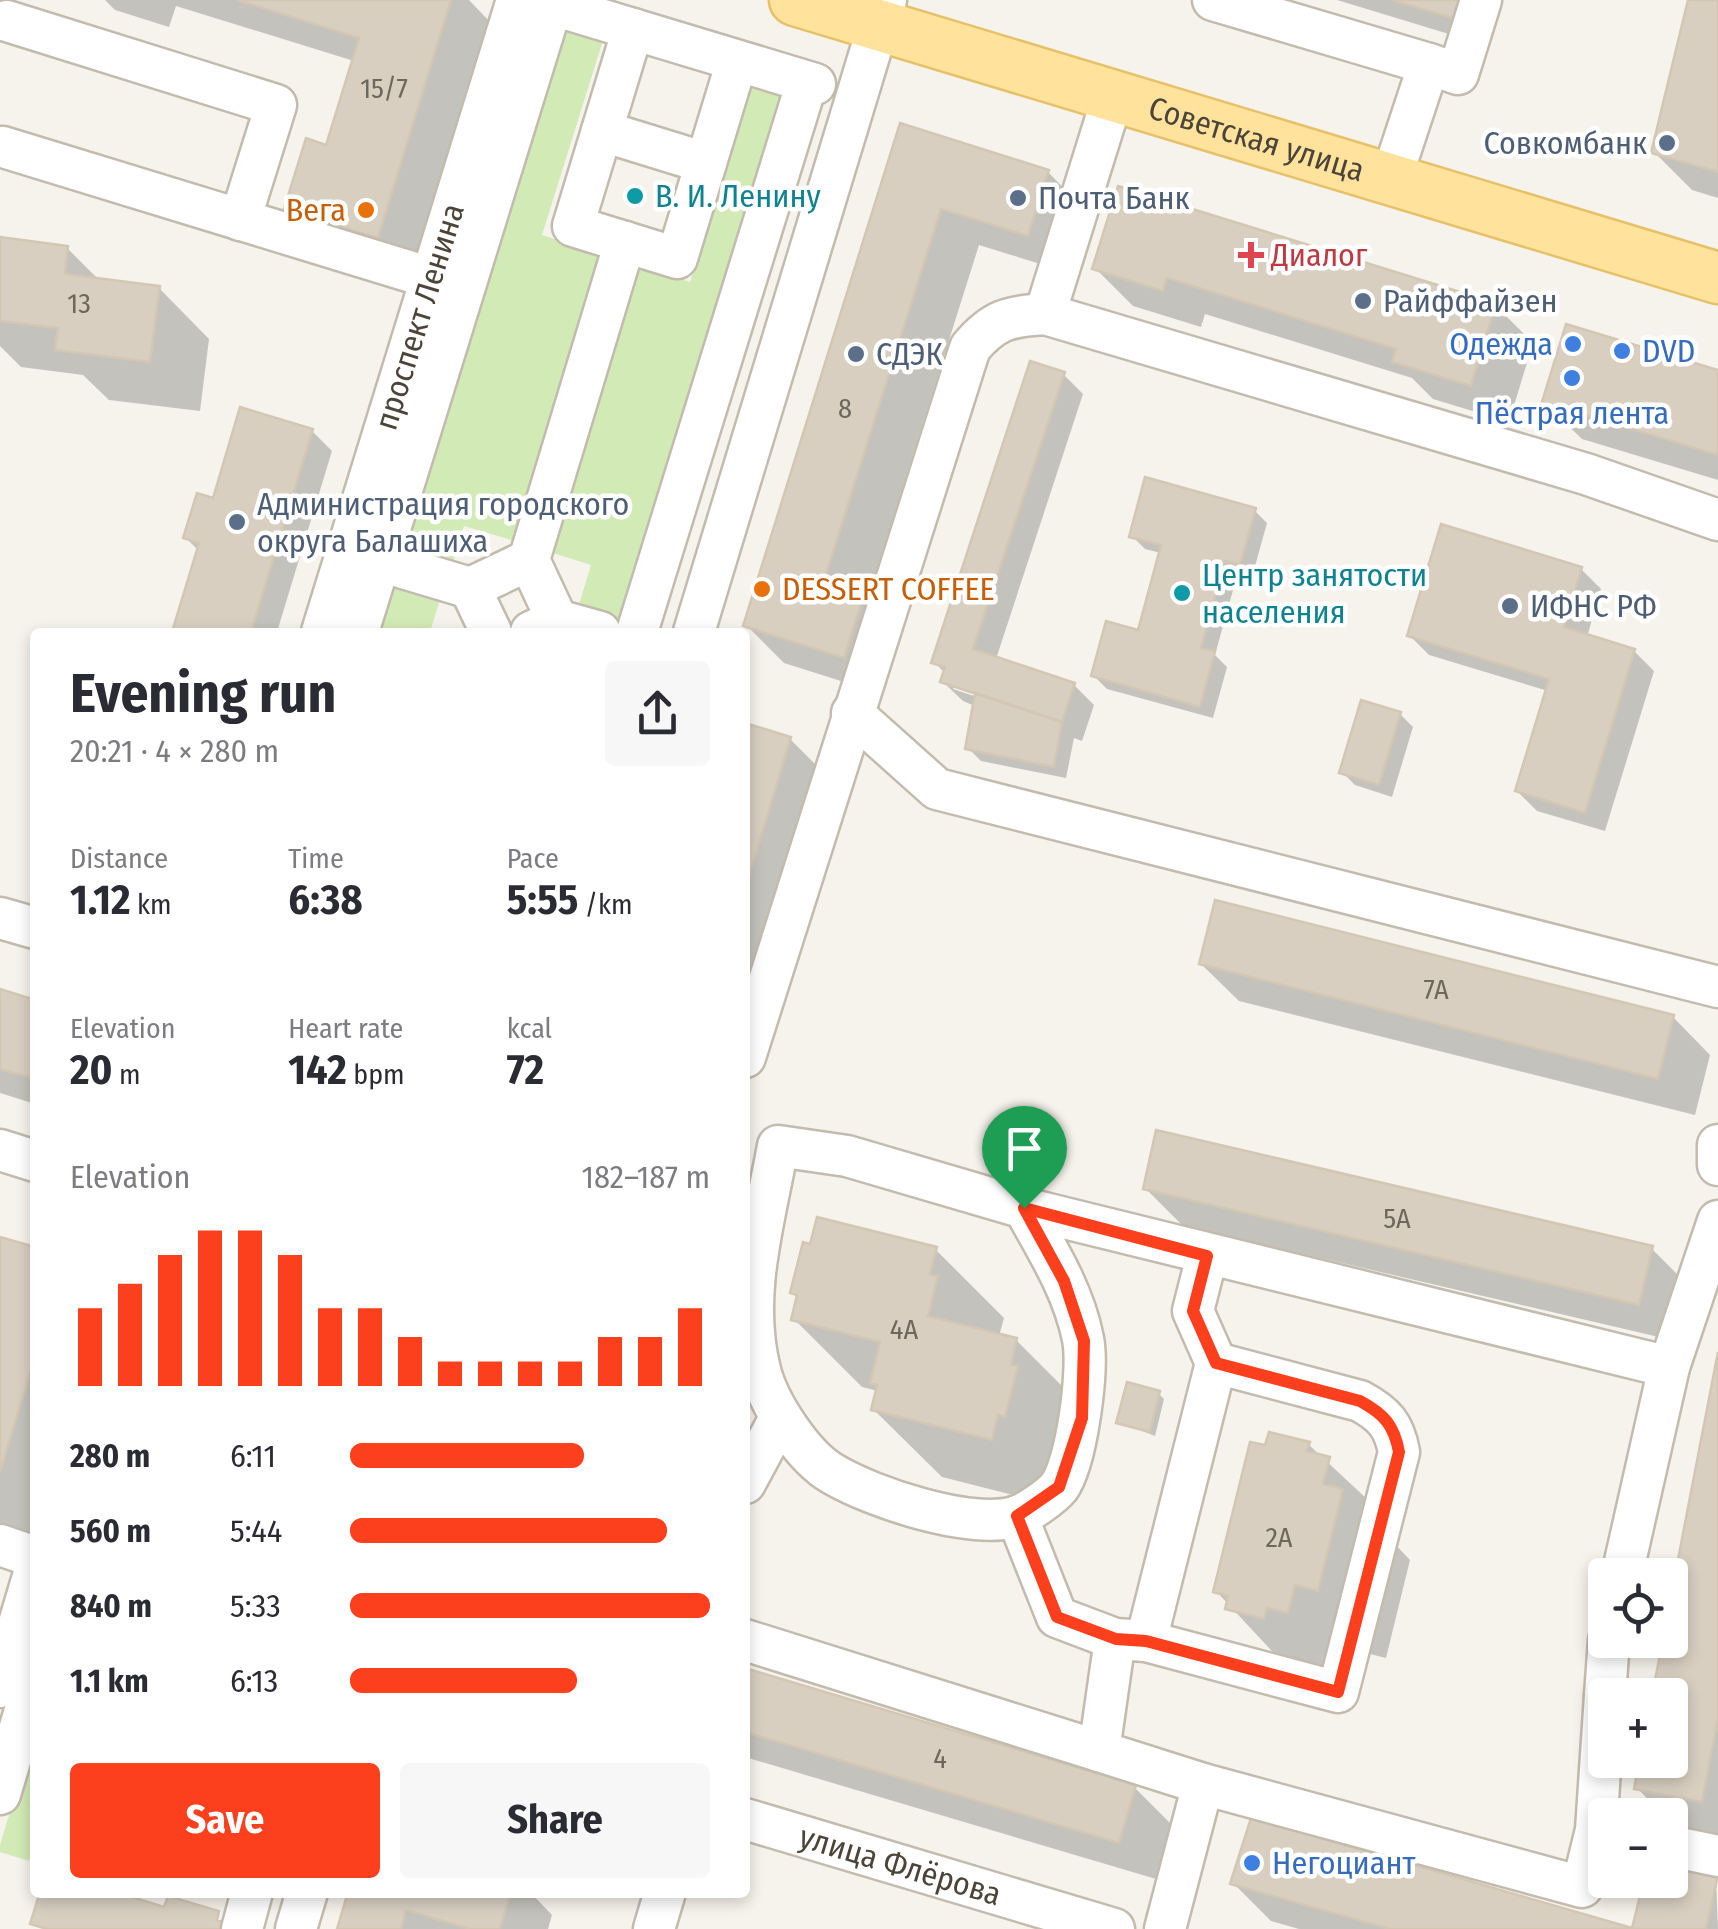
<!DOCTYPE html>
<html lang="en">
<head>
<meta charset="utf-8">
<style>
	body { margin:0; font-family:"Fira Sans Condensed",sans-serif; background:#f7f7f7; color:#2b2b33; height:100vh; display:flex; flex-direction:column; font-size:38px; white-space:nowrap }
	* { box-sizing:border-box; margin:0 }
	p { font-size:32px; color:#7c7c81 }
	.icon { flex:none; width:55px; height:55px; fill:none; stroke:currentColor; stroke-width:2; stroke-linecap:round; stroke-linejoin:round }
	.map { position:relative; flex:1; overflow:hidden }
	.panel { position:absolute; left:30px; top:628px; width:720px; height:1270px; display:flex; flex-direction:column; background:#fff; border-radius:10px; box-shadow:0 5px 15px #0003 }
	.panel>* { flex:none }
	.controls { position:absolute; left:1588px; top:1558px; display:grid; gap:20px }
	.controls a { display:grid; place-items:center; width:100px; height:100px; border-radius:10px; background:#fff; box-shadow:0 5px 15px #0003; font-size:50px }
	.pin { position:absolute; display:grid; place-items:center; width:85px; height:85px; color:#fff; margin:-102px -42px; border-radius:50% 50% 50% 0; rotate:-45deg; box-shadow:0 0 10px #0007 }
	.pin .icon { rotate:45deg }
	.round { display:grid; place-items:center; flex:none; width:105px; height:105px; border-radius:10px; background:#f7f7f7 }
	.summary { display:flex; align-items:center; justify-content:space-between; height:170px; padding:0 40px }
	h1 { font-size:55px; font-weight:700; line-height:75px }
	.metrics { display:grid; grid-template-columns:repeat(3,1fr); gap:15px; height:170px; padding:10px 40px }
	.metrics div { display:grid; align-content:center }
	.metrics b { font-size:42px; font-weight:700 }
	.metrics small { font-size:28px; font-weight:400 }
	.metrics p { font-size:28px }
	.chart { height:280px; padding:20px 40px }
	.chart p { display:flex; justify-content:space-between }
	.chart svg { width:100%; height:180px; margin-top:10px; stroke:#fc3f1d; stroke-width:6 }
	.action { display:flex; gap:20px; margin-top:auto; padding:20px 40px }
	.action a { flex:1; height:115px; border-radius:10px; background:#fc3f1d; color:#fff; font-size:40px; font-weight:700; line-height:115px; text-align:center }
	.action a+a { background:#f7f7f7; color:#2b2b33 }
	ul { padding:0 40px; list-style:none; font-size:32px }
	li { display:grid; grid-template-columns:160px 120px 1fr; align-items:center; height:75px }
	li i { height:25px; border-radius:12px; background:#fc3f1d }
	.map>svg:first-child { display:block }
	.green { fill:#d2eab5 }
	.shadow { fill:#0003; fill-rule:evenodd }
	.building { fill:#d8cfc1; stroke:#d3c7b4; stroke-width:2.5 }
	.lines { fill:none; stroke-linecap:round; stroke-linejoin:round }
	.minor-casing { stroke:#c2bbae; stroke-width:45 }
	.major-casing { stroke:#e6c16a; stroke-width:55 }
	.minor { stroke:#fff; stroke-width:40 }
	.major { stroke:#ffe39c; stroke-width:50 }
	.route-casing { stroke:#fff; stroke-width:20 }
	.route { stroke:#fc3f1d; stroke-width:12 }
	.service-dot { fill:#5c6f8a; stroke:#fff; stroke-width:4 }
	.culture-dot { fill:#0f9aa8; stroke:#fff; stroke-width:4 }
	.food-dot { fill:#e8710a; stroke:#fff; stroke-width:4 }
	.health-dot { fill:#e0444e; stroke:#fff; stroke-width:4 }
	.shop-dot { fill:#3f7fe0; stroke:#fff; stroke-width:4 }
	.labels { text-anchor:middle; stroke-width:9; stroke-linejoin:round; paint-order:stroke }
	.number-label { font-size:28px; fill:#6e675b }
	.street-label { font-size:32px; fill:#4b4439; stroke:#fff }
	.service-label { font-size:32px; fill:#4e5e75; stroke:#fff; text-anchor:start }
	.culture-label { font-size:32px; fill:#0d838f; stroke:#fff; text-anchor:start }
	.food-label { font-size:32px; fill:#c56008; stroke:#fff; text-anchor:end }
	.health-label { font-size:32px; fill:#be3a42; stroke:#fff; text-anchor:start }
	.shop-label { font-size:32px; fill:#366cbe; stroke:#fff; text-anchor:start }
</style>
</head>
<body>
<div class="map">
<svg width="1718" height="1929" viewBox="0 0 1718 1929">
	<rect width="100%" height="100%" fill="#f6f3ec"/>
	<!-- green -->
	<path class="green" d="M 560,19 L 605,34 L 542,235 L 604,255 L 515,541 L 464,526 L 450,572 L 394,554 Z
		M 753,79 L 798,93 L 632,628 L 577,611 L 591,565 L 540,549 L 629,263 L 690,282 Z
		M 387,576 L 442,593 L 430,632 L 370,632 Z
		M 35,1729 L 35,1839 L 29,1861 L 0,1852 L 0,1845 Z"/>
	<!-- shadow -->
	<path class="shadow" d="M 105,0 L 469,0 L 492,24 L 416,274 L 324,246 L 286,208 L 328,148 L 354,61 L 176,6 L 169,27 L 115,10 Z
		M 1337,0 L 1498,0 L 1485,45 Z
		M 1690,0 L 1718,0 L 1718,198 L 1692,190 L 1654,152 Z
		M 902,127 L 1048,172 L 1085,210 L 1066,272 L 979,245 L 867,600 L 900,634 L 882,694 L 784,663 L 746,625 Z
		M 0,240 L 67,248 L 100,281 L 159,288 L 209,339 L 200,411 L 109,400 L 83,375 L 21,367 L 0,346 Z
		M 1095,268 L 1495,305 L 1533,343 L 1509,422 L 1433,399 L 1412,378 L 1205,314 L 1201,327 L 1133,306 Z
		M 1718,372 L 1718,480 L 1582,439 L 1544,402 Z
		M 1063,374 L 1083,394 L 996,659 L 1074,685 L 1094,705 L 1082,741 L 1074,738 L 1066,778 L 981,761 L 968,748 L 975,706 L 963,701 L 943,682 L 946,674 L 934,662 ZM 955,684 L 977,692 L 977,697 L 953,689 Z
		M 312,431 L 332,451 L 277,632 L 175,632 L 199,551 L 186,538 L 214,501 Z
		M 1254,510 L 1267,523 L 1252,577 L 1238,572 L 1215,655 L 1227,667 L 1213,718 L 1107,689 L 1094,676 L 1139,633 L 1161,553 L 1145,549 L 1132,536 Z
		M 1581,569 L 1601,589 L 1587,637 L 1634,651 L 1654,671 L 1605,831 L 1537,811 L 1517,791 L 1548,691 L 1429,655 L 1409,635 Z
		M 1400,714 L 1413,727 L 1392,797 L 1355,785 L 1342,772 Z
		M 745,726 L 790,739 L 828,777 L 745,1050 Z
		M 1201,964 L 1673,1017 L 1710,1055 L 1695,1115 L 1239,1001 Z
		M 0,992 L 35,1003 L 35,1104 L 0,1093 Z
		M 1145,1188 L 1651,1248 L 1689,1286 L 1676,1341 L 1183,1226 Z
		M 0,1239 L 35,1250 L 35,1517 L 28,1540 L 0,1531 Z
		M 936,1250 L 1004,1318 L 999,1336 L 1016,1340 L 1084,1408 L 1060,1507 L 942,1477 L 873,1409 L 878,1391 L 862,1387 L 794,1319 L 799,1298 L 793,1292 Z
		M 1718,1365 L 1718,1859 L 1705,1857 L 1670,1822 L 1670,1815 L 1663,1815 L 1637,1788 L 1642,1760 L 1670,1760 L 1670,1695 L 1655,1695 L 1665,1640 L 1670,1640 L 1670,1615 Z
		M 1158,1393 L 1164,1399 L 1155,1436 L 1119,1422 Z
		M 1308,1444 L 1397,1527 L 1393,1542 L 1410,1560 L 1386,1658 L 1362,1652 L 1356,1680 L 1296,1677 L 1216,1591 L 1267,1448 Z
		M 745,1671 L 1134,1787 L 1172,1825 L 1156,1879 L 745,1757 Z
		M 1716,1877 L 1718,1929 L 1634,1929 L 1646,1880 Z
		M 1233,1883 L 1627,1929 L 1299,1929 L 1271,1921 Z
		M 350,1892 L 530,1892 L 552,1915 L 548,1929 L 340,1929 Z"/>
	<!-- building -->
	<path class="building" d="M 237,0 L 451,0 L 378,238 L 284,209 L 306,138 L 326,145 L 359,38 Z
		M 1392,0 L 1465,0 L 1459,20 Z
		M 1688,0 L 1718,0 L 1718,172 L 1651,153 Z
		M 900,123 L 1049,170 L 1028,236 L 941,209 L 824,581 L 864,594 L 844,658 L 743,626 Z
		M 1118,186 L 1496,303 L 1471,386 L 1392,362 L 1396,349 L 1167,278 L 1163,291 L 1092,269 Z
		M 0,237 L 68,246 L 65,274 L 160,286 L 150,362 L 55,350 L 58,328 L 0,321 Z
		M 1566,324 L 1718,370 L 1718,455 L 1542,402 Z
		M 1030,361 L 1065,372 L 973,649 L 1075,683 L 1062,722 L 940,682 L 945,667 L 931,663 Z
		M 240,407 L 313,429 L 251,632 L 172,632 L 199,543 L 183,538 L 197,493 L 213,498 Z
		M 1145,477 L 1256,508 L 1240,565 L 1225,561 L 1201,648 L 1215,651 L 1200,707 L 1091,676 L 1106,621 L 1138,630 L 1161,545 L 1129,537 Z
		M 1441,524 L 1582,567 L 1564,627 L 1635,649 L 1585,813 L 1515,791 L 1549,679 L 1407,636 Z
		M 975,693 L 1062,722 L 1054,767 L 965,749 Z
		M 1361,700 L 1401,712 L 1379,785 L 1339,773 Z
		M 745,723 L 791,737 L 745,890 Z
		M 1215,900 L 1674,1015 L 1658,1079 L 1199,964 Z
		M 0,989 L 35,1000 L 35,1079 L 0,1069 Z
		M 1156,1130 L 1653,1246 L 1639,1305 L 1143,1189 Z
		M 817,1217 L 937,1247 L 930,1274 L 938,1276 L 928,1316 L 1017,1338 L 1011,1365 L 1018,1366 L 1005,1417 L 998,1415 L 992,1440 L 871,1410 L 877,1385 L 870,1383 L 880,1342 L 791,1320 L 797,1295 L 790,1293 L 803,1242 L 810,1244 Z
		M 0,1237 L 35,1247 L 35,1357 L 0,1472 Z
		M 1718,1352 L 1718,1718 L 1702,1802 L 1634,1789 L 1639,1760 L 1670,1760 L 1670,1695 L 1652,1695 L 1663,1640 L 1670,1640 L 1670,1601 Z
		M 1127,1382 L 1160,1391 L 1150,1432 L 1116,1423 Z
		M 1269,1432 L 1310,1442 L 1307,1451 L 1330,1457 L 1323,1484 L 1343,1489 L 1318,1591 L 1295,1585 L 1288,1613 L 1267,1608 L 1264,1619 L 1225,1609 L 1228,1596 L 1213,1592 L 1250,1442 L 1265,1445 Z
		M 745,1668 L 1136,1785 L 1119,1843 L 745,1732 Z
		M 1251,1818 L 1632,1928 L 1644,1880 L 1670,1880 L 1670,1863 L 1718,1875 L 1706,1929 L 1390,1929 L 1230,1884 Z
		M 40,1892 L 116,1892 L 164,1907 L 168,1896 L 219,1911 L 217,1920 L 227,1923 L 225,1929 L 47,1929 L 30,1924 Z
		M 348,1892 L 511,1892 L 500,1929 L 470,1929 L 406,1910 L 401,1929 L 337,1929 Z"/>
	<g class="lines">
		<!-- minor casing -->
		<g class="minor-casing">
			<g id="minor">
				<path d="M 1213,0 L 1429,64 L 1391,179"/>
				<path d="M 540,1 L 815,84"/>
				<path d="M 7,21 L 276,105 L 240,220"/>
				<path d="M 633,29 L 573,226 L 677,258 L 737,61"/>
				<path d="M 1429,64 L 1458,74 L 1481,0"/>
				<path d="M 602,131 L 706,163"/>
				<path d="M 3,147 L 431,278"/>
				<path d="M 1045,314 L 1113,96"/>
				<path d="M 380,561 L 470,588"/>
				<path d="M 557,620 L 600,632"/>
				<path id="s1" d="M 322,632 L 517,0"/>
				<path d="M 358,632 L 552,5"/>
				<path d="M 491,632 L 470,588 L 529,560"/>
				<path d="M 531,632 L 557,620 L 529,560 L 625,242"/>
				<path d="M 637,632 L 807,82"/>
				<path d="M 694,632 L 886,0"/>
				<path d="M 852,713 L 937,789 L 1718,987"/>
				<path d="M 0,918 L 35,928"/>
				<path d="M 745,1057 L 970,348 C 993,320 1009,316 1045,314 L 1586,474 L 1718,520"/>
				<path d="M 1718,1145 L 1718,1165"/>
				<path d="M 778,1146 L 847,1156 L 1024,1208 C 1047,1249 1074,1292 1083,1339 C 1089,1369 1077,1462 1059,1487 C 1052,1496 1026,1514 1015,1517 C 968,1529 874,1498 833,1474 C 803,1457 768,1403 760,1370 C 741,1294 765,1220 778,1146 Z"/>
				<path d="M 0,1150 L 35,1161"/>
				<path d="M 1024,1208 L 1669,1367"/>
				<path d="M 745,1483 L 780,1418"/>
				<path d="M 1017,1516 L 1057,1617 L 1115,1639 L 1146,1641 L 1338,1692 L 1399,1452 C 1394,1425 1384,1414 1360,1401 L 1216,1363"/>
				<path d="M 0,1545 L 35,1557"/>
				<path d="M 1622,1575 L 1669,1367 L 1718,1221"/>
				<path d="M 1115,1639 L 1099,1751 L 1203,1784"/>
				<path d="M 745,1640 L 1099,1751"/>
				<path d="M 1146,1641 L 1216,1363 L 1193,1311 L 1207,1256"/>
				<path d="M 0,1687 L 35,1570"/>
				<path d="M 1605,1695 L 1609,1640"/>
				<path d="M 0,1794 L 35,1677"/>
				<path id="s2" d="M 745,1819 L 1114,1929"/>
				<path d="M 1670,1846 L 1718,1856"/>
				<path d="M 242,1929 L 252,1892"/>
				<path d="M 296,1929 L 307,1892"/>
				<path d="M 654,1929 L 665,1892"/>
				<path d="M 1165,1929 L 1203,1784 L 1582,1887 L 1596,1830 L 1605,1695"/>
			</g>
		</g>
		<!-- major casing -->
		<g class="major-casing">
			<g id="major">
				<path id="s3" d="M 795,0 L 1718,278"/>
			</g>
		</g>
		<!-- minor -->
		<use href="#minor" class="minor"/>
		<!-- major -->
		<use href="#major" class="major"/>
	</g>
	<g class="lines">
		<!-- route casing -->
		<g class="route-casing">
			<path id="route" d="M 1024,1208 L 1207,1256 L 1193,1311 L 1216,1363 L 1360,1401 C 1384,1414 1394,1425 1399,1452 L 1338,1692 L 1146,1641 L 1116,1639 L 1057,1617 L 1017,1516 L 1059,1487 L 1082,1418 L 1084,1341 L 1064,1281 Z"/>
		</g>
		<!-- route -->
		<use href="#route" class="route"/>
	</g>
	<!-- markers -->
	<g class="service-dot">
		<circle cx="1667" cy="143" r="10"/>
		<circle cx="1018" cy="198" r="10"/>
		<circle cx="1363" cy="301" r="10"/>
		<circle cx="856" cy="354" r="10"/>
		<circle cx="237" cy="522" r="10"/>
		<circle cx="1510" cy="606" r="10"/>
	</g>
	<g class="culture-dot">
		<circle cx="635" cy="196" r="10"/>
		<circle cx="1182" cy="593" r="10"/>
	</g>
	<g class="food-dot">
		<circle cx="366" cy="210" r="10"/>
		<circle cx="762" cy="589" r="10"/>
	</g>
	<path class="health-dot" d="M1246 240h10v10h10v10h-10v10h-10v-10h-10v-10h10z"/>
	<g class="shop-dot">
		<circle cx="1573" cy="344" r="10"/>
		<circle cx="1622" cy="351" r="10"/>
		<circle cx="1572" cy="378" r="10"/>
		<circle cx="1252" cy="1863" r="10"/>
	</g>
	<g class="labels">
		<!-- number labels -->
		<g class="number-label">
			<text x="384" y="98">15/7</text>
			<text x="79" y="313">13</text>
			<text x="845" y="418">8</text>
			<text x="1436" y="999">7А</text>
			<text x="1397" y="1228">5А</text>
			<text x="904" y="1339">4А</text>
			<text x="1279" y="1547">2А</text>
			<text x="940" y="1768">4</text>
		</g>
		<!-- street labels -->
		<g class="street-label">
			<text dy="11" stroke="none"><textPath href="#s3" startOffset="482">Советская улица</textPath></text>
			<text dy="11" stroke="none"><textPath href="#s1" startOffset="330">проспект Ленина</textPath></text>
			<text dy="11" stroke="none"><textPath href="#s2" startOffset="162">улица Флёрова</textPath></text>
		</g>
		<!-- service labels -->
		<g class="service-label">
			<text x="1647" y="154" text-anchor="end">Совкомбанк</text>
			<text x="1038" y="209">Почта Банк</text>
			<text x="1383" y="312">Райффайзен</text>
			<text x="876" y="365">СДЭК</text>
			<text x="257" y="515">Администрация городского<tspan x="257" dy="37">округа Балашиха</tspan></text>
			<text x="1530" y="617">ИФНС РФ</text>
		</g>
		<!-- culture labels -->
		<g class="culture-label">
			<text x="655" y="207">В. И. Ленину</text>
			<text x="1202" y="586">Центр занятости<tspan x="1202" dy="37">населения</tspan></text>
		</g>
		<!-- food labels -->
		<g class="food-label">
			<text x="346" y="221">Вега</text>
			<text x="782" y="600" text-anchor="start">DESSERT COFFEE</text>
		</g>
		<!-- health labels -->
		<g class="health-label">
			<text x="1271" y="266">Диалог</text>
		</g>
		<!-- shop labels -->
		<g class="shop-label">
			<text x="1553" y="355" text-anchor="end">Одежда</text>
			<text x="1642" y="362">DVD</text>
			<text x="1572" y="424" text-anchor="middle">Пёстрая лента</text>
			<text x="1272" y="1874">Негоциант</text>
		</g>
	</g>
</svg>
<div class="controls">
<a><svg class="icon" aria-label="locate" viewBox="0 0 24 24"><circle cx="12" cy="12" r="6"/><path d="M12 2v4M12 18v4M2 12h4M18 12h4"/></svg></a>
<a>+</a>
<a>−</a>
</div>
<div class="pin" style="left:1024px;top:1208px;background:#1e9e55"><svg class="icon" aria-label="arrive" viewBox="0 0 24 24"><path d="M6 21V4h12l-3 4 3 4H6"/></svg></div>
<section class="panel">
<div class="summary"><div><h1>Evening run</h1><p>20:21 · 4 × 280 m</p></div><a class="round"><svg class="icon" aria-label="share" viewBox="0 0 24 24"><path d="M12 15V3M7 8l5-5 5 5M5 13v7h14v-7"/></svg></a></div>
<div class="metrics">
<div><p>Distance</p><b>1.12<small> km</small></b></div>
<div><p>Time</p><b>6:38</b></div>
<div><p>Pace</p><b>5:55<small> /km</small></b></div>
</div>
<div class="metrics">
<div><p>Elevation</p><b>20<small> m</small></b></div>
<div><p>Heart rate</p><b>142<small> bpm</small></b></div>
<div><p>kcal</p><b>72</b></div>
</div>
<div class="chart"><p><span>Elevation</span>182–187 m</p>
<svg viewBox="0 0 160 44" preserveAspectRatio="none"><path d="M5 44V25M15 44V19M25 44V12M35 44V6M45 44V6M55 44V12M65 44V25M75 44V25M85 44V32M95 44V38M105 44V38M115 44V38M125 44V38M135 44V32M145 44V32M155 44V25"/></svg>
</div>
<ul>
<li><b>280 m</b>6:11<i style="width:65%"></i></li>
<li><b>560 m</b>5:44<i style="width:88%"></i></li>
<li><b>840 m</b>5:33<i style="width:100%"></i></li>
<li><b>1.1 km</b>6:13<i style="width:63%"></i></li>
</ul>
<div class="action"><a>Save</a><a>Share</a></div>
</section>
</div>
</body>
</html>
